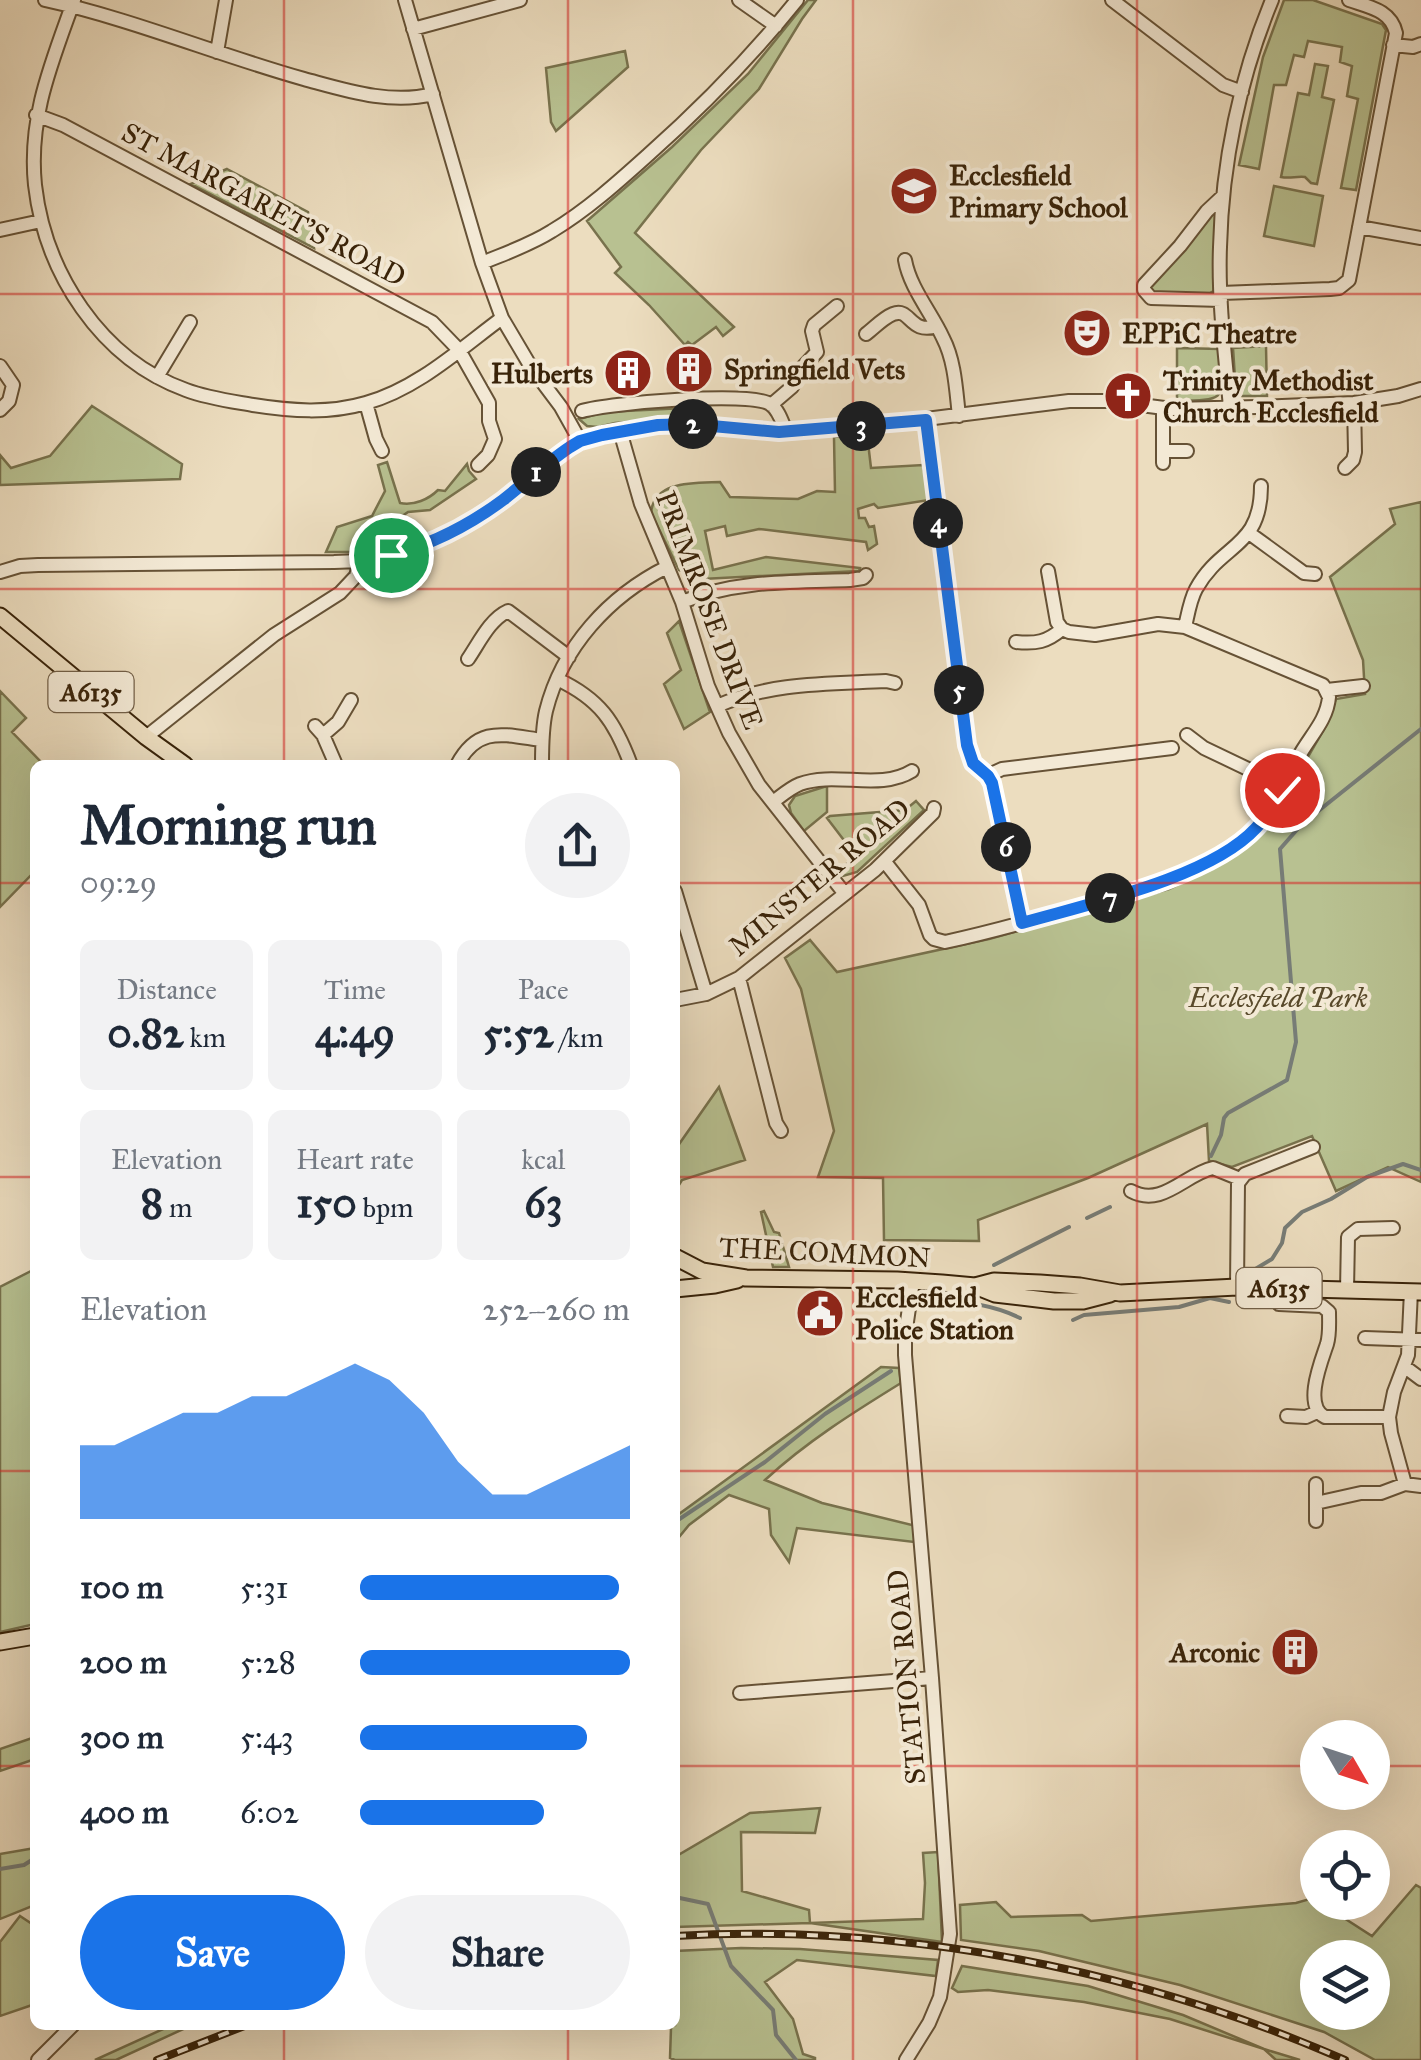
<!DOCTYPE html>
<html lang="en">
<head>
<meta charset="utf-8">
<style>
	body { margin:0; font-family:"IM FELL Great Primer",serif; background:#f2f2f3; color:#1f2937; height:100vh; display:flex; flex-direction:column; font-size:38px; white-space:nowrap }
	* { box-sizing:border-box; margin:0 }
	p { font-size:32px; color:#747a83 }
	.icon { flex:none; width:55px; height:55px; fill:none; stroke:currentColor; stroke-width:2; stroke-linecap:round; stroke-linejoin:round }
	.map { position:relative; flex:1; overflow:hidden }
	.sheet { position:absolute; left:30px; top:760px; width:650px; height:1270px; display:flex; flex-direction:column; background:#fff; border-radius:15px; box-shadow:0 10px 40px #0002 }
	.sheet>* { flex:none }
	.needle { width:65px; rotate:129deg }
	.tools { position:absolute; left:1300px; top:1720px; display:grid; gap:20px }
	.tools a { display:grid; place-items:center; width:90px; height:90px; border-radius:50%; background:#fff; box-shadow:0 10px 40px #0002; font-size:50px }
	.pin { position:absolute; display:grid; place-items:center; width:85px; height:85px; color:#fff; margin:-42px; border:5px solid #fff; border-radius:50%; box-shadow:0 2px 10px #0007 }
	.km { position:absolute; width:50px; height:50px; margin:-25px; border-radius:50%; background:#222; color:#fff; font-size:28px; line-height:50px; text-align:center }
	.round { display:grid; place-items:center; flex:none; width:105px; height:105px; border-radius:52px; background:#f2f2f3 }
	.head { display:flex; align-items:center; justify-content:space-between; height:170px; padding:0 50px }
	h1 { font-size:55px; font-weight:700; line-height:75px }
	.figures { display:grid; grid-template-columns:repeat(3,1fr); gap:15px; height:170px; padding:10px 50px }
	.figures div { display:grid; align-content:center; border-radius:15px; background:#f2f2f3; text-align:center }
	.figures b { font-size:42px; font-weight:700 }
	.figures small { font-size:28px; font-weight:400 }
	.figures p { font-size:28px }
	.chart { height:280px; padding:20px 50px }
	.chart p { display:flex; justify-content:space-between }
	.chart svg { width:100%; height:180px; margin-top:10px; fill:#1a73e8; opacity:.7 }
	.button { display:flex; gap:20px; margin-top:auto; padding:20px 50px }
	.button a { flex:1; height:115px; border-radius:60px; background:#1a73e8; color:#fff; font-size:40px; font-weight:700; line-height:115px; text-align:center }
	.button a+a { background:#f2f2f3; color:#1f2937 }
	ul { padding:0 50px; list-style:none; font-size:32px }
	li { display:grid; grid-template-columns:160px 120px 1fr; align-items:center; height:75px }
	li i { height:25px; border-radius:12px; background:#1a73e8 }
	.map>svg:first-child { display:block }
	.green { fill:#b8c191; stroke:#78724d; stroke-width:2.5; fill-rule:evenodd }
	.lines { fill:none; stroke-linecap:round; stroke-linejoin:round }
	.stream { stroke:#777c76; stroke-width:4 }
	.minor-casing { stroke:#665236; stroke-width:16 }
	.major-casing { stroke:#392309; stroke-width:19 }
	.minor { stroke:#f3e9d5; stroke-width:12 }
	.major { stroke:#ecddbf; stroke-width:15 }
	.rail-casing { stroke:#392309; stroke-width:8 }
	.rail { stroke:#f3e9d5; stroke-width:4; stroke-dasharray:11; stroke-linecap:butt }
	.route-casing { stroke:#fff; stroke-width:20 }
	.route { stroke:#1a73e8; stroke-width:12 }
	.grid { fill:none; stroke:#d62828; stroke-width:2.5; stroke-opacity:0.55 }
	.labels { text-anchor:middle; stroke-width:8; stroke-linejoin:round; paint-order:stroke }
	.shield { fill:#f3e9d5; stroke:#715e46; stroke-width:2.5 }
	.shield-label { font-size:25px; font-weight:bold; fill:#392309 }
	.poi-label { font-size:28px; font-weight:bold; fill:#392309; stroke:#f3e9d5; text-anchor:start }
	.street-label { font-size:28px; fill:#392309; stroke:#f3e9d5 }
	.park-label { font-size:28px; font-style:italic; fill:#594a2b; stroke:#f3e9d5 }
</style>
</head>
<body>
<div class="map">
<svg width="1421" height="2060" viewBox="0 0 1421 2060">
	<rect width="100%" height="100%" fill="#ecddbf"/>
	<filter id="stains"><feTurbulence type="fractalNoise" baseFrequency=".002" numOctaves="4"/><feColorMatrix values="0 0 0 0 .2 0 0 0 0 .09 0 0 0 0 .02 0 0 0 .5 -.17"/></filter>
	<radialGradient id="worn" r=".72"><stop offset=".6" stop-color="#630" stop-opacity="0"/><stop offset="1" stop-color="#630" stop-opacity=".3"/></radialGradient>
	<!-- green -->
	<path class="green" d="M 808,0 L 816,0 L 802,19 L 759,89 L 701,150 L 635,233 L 734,327 L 723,336 L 716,327 L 692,345 L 688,342 L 685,345 L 649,305 L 615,273 L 621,267 L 587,221 L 672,147 L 748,74 Z
		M 1284,0 L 1313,0 L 1382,24 L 1386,30 L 1356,190 L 1341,188 L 1358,99 L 1347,96 L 1352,66 L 1340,62 L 1342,47 L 1308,41 L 1304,57 L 1294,55 L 1286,85 L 1274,85 L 1259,169 L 1239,165 L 1263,57 Z
		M 625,51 L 628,67 L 556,131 L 551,122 L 546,68 Z
		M 1315,64 L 1328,66 L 1322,97 L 1334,100 L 1317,184 L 1311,183 L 1305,177 C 1296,176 1290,179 1281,177 L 1298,93 L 1309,95 Z
		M 227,169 L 308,212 L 314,248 L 191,184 Z
		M 1274,186 L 1323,196 L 1314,246 L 1264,236 Z
		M 1213,211 L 1217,211 L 1215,290 L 1207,295 L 1155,294 L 1150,287 Z
		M 1266,346 L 1267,396 L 1242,396 L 1236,393 L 1233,348 Z
		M 1177,348 L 1220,349 C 1223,399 1230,400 1177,401 Z
		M 92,406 L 182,464 L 180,479 L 0,485 L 0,455 L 11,468 L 50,456 Z
		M 685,408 L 684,417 L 615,423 L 598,427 L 587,426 L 579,419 L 605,412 Z
		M 867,434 L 871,468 L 923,465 L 929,500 L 878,508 L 874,504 L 858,509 L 859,518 L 865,518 L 869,527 L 874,526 L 877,544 L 868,550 L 866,542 L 759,529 L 727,536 L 725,526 L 705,531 L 713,570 L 766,557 L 860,568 L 859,571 L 702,579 L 679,570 L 651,513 C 654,480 695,483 720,482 L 730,497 L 798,499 L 817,491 L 835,492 L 834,437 Z
		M 387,462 L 400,503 C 414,506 429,499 438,490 L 445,491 L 467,464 L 469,471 L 476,479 L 430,510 L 408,512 L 401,517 L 409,540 L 366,552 L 326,552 L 337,527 L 372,516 L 385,491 L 378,465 Z
		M 1421,502 L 1421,1182 L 1388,1167 L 1336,1191 L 1312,1136 L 1232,1167 L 1209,1161 L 1207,1124 L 1088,1178 L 978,1220 L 979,1241 L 884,1240 L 883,1178 L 818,1177 L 834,1131 L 801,989 L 785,958 L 810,940 L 837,972 L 989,939 L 1169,889 L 1221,864 L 1253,840 L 1275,814 L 1327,724 L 1336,699 L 1365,694 L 1363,660 L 1330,577 L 1395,524 L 1390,509 Z
		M 679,621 L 710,712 L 684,729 L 664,684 L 681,670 L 667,633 Z
		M 0,691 L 26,718 L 12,732 L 44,765 L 35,765 L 35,871 L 0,907 Z
		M 827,786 L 827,812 L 804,831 L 791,813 L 789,805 L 795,796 Z
		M 916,801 L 924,810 L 857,872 L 843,876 L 837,872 L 856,856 L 827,818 L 830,816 L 905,810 Z
		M 719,1087 L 745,1160 L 682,1180 L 679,1185 L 675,1182 L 675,1150 Z
		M 764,1211 L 774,1232 L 779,1233 L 789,1267 L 773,1267 L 761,1212 Z
		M 35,1269 L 35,1624 L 0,1632 L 0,1287 Z
		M 881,1367 L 899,1368 L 901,1383 C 854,1412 806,1442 765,1480 L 822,1503 L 916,1526 L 918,1538 L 914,1542 L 797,1528 L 789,1562 L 771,1535 L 769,1509 L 729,1495 L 689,1525 L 675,1542 L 675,1517 Z
		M 35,1737 L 35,1759 L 0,1771 L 0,1749 Z
		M 820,1808 L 815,1833 L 741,1832 L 742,1891 L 809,1910 L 810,1923 L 923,1919 L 925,1883 L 923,1853 L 938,1852 L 942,1942 L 810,1923 L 675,1927 L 675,1857 L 750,1813 Z
		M 35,1848 L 35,1905 L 0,1919 L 0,1854 Z
		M 1416,1885 L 1421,1888 L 1421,2060 L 1375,2060 L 1324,2032 L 1180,1985 L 1039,1951 L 961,1940 L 960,1905 L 996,1902 L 1011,1917 L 1082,1915 L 1091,1921 L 1296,1903 L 1313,1898 L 1372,1936 ZM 1318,1958 L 1372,1958 L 1372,2012 L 1318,2012 Z
		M 20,1916 L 35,1926 L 35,2004 L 0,2016 L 0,1942 Z
		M 741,1948 L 800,1949 L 938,1960 L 936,1976 L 797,1960 L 765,1982 L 793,2019 L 803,2054 L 815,2058 L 815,2060 L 675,2060 L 670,2058 L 671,2028 L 656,2025 L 675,2025 L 675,1951 Z
		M 962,1966 L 1088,1986 L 1183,2015 L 1264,2049 L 1300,2060 L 1276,2060 L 1264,2049 L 1170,2019 L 1084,2002 L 988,1990 L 958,1992 L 952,1988 Z
		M 172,2025 L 192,2025 L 116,2060 L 95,2060 Z"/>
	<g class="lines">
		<!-- stream -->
		<path class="stream" d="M 1211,1156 L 1221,1135 L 1224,1118 L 1228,1113 L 1287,1080 L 1296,1042 L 1280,849 L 1302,824 L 1421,729
			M 1087,1218 L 1110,1207
			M 994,1265 L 1069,1227
			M 1252,1271 L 1272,1259 L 1282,1243 L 1285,1228 L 1302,1212 L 1331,1199 L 1367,1177 L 1403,1164 L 1421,1170
			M 936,1301 C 965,1301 994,1305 1020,1318
			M 1073,1320 L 1084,1315 L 1179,1307 L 1210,1298 L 1229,1302
			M 675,1522 L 765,1462 L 825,1414 L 891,1371
			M 0,1869 L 24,1865 L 35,1858
			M 675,1897 L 708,1904 L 731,1966 L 773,2010 L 776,2035 L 796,2060"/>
		<!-- minor casing -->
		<g class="minor-casing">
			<path id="minor" d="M 45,0 C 132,19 218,55 304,79 C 345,90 390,105 433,94
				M 74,0 C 52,62 28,117 35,185 C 45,272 100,359 186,390 C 207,398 230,401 253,405 C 290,411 329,414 366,403 C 417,389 460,349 502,318
				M 405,0 L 482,263 L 502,318 L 531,367 L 561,407 L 580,441
				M 739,0 L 776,26
				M 1112,0 L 1223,85 L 1242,92
				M 413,29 L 520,0
				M 1393,45 L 1413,47 L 1421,44
				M 217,52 L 226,0
				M 36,115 L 63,125 L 432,322 L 459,350 L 489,403 L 489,421 L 495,439 L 488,455 L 478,465
				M 1359,227 L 1421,238
				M 0,230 L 41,221
				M 905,260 C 910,288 931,312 943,338 C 955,361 956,390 959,416
				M 482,263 C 506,253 530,245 552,231 C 587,210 618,182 648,155 C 702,107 752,56 797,0
				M 1221,293 L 1330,289 L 1339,288 L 1349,280 L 1396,33 C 1391,10 1369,7 1349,0
				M 1221,300 L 1151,298 L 1144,290 L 1144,285 L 1180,246 L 1207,211 L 1223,196
				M 866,334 C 874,328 883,318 893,314 C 911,307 909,335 937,326
				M 0,366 L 13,385 L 9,401 L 0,410
				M 157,377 L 190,322
				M 366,403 L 376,439 L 382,451
				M 771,405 L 792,387 L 801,369 L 817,352 L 812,331 L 814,325 L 837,306
				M 1230,407 C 1225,354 1218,300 1220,247 C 1222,163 1240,77 1272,0
				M 1163,408 L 1163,463
				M 582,411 C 609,403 750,391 770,404 C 779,410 782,422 786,431
				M 926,419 L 967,745 L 973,763 L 989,775 L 992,783 L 1022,923
				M 620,431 L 641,504 L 682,602 L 708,686 L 729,733 L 759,785 L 845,894
				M 1163,451 L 1187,451
				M 1345,468 L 1353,460 L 1355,452 L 1354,403
				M 1249,533 L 1304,573 L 1315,574
				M 0,572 L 20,566 L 38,565 L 334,562 L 360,561 L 383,557 L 428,544 L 481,516 L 555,457 L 580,441 L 644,427 L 690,424 L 786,431 L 926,419 L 1069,401 L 1110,401 L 1172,409 L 1257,407 L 1354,403 L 1398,396 L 1421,389
				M 682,602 C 736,580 792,582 850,580 L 863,578 L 866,575
				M 1185,627 C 1188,614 1190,600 1196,589 C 1221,543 1261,549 1261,486
				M 1016,642 C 1036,644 1047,642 1062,629
				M 468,659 C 479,643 490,619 508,611 L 569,657
				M 557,679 C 600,699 615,722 631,765
				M 1327,690 L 1363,686
				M 717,706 C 771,682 828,684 886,681 L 895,683
				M 315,726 L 323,735 L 336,765
				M 323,735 L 338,722 L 351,700
				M 1187,735 L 1204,748 L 1250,770 L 1283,790
				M 146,737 L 274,635 L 340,593 L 356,576 L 360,561
				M 457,765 C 478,725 504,735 542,740
				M 542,765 C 542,747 542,728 546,711 C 562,647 609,596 667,567
				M 989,775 L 1002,769 L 1172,748
				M 773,802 C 781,796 790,788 800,784 C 835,771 880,791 912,771
				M 885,862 L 919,905 L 930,935 L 934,939 L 945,942 C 995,931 1045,917 1094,902 C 1146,887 1215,870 1254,830 C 1274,809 1285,782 1298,758 C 1309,737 1327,721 1329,697 L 1323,685 L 1185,627 L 1158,624 L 1095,635 L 1069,632 L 1062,629 L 1057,622 L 1048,571
				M 675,891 L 706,994
				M 739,978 L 776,1123 L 781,1131
				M 675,1000 L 706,994 L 739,978 L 875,870 L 933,813 L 934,808
				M 1131,1191 C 1162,1208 1185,1174 1213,1168 L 1240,1179
				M 1237,1287 L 1238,1183 L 1245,1174 L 1313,1147
				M 1347,1290 L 1348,1237 L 1358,1229 L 1393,1228
				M 1279,1304 L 1322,1306 L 1329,1312 C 1329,1322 1330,1334 1327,1344 C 1321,1362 1303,1406 1325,1417 L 1389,1417
				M 1365,1338 L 1421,1340
				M 1405,1367 L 1421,1379
				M 1287,1416 L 1306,1417 L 1317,1412
				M 1316,1484 L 1316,1521
				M 1405,1484 L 1391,1433 L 1389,1417 L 1394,1392 L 1408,1355 L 1411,1291
				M 1316,1503 L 1361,1493 L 1381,1493 L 1405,1484 L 1421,1486
				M 740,1693 L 932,1678
				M 38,2060 L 73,2025
				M 906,2060 L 929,2023 L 940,1997 L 950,1934 L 932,1678 L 905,1355 L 905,1335 L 913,1281"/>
		</g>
		<!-- major casing -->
		<g class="major-casing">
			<path id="major" d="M 0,616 L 146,737 L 185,765
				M 675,1257 L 702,1271 L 746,1278 L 897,1280 L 942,1283 L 975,1286 L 995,1294 L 1054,1301 L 1083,1301 L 1110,1294
				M 975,1286 L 994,1281 L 1040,1283 L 1080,1286 L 1120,1293 L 1237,1287 L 1421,1292
				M 675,1289 L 715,1285 L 737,1280
				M 0,1642 L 35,1636"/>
		</g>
		<!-- minor -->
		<use href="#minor" class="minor"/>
		<!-- major -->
		<use href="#major" class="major"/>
		<!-- rail casing -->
		<g class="rail-casing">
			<path id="rail" d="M 675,1936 C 902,1923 1137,1969 1345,2060
				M 157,2060 L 247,2025"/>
		</g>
		<!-- rail -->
		<use href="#rail" class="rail"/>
	</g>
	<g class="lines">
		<!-- route casing -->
		<g class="route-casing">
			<path id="route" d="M 391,555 C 433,544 468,526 503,500 C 525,483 546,463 570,447 L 580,441 L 602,435 L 658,425 L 690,424 L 779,432 L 926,420 L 967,745 L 973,763 L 988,776 L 992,783 L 1022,923 C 1088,904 1210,878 1256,828 C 1267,817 1275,803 1282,790"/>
		</g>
		<!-- route -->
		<use href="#route" class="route"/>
	</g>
	<!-- grid -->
	<path class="grid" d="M 284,0 L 284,765M 568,0 L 568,765M 853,0 L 853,2060M 1137,0 L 1137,2060M 0,294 L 1421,294M 0,589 L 1421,589M 0,883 L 35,883M 675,883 L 1421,883M 0,1177 L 35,1177M 675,1177 L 1421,1177M 0,1471 L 35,1471M 675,1471 L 1421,1471M 0,1766 L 35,1766M 675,1766 L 1318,1766M 1372,1766 L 1421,1766M 284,2025 L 284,2060M 568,2025 L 568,2060"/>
	<!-- icons -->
	<defs>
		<g id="school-disc" transform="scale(2.5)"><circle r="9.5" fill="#8f2418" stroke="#f3e9d5"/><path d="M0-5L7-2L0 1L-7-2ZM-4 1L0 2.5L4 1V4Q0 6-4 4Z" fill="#fff"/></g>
		<g id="theatre-disc" transform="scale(2.5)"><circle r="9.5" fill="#8f2418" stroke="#f3e9d5"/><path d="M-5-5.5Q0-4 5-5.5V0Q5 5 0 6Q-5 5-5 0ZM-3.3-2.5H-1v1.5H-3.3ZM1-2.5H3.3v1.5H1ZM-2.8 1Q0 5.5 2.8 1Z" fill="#fff"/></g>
		<g id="building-disc" transform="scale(2.5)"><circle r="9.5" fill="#8f2418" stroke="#f3e9d5"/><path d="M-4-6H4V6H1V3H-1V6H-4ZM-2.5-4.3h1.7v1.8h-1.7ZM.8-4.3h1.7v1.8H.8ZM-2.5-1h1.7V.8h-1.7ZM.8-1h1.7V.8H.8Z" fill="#fff"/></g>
		<g id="church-disc" transform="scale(2.5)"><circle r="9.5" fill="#8f2418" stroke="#f3e9d5"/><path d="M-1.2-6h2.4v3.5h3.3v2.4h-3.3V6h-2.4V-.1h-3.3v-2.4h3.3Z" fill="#fff"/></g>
		<g id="civic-disc" transform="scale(2.5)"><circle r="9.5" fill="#8f2418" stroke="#f3e9d5"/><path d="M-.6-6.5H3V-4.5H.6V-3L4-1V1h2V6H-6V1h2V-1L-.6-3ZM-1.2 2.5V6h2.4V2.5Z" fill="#fff"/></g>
	</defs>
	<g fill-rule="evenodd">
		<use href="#school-disc" x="914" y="191"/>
		<use href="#theatre-disc" x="1087" y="333"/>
		<use href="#building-disc" x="689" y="369"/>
		<use href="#building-disc" x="628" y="373"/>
		<use href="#church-disc" x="1128" y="396"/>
		<use href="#civic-disc" x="820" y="1313"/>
		<use href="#building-disc" x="1295" y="1652"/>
	</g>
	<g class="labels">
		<!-- shield labels -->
		<g class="shield">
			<rect x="48.5" y="672" width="85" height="40" rx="8"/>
			<rect x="1236.5" y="1268" width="85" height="40" rx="8"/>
		</g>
		<g class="shield-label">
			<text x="91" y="701">A6135</text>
			<text x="1279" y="1297">A6135</text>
		</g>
		<!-- poi labels -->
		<g class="poi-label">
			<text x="949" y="185">Ecclesfield<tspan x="949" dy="32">Primary School</tspan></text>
			<text x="1122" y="343">EPPiC Theatre</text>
			<text x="724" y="379">Springfield Vets</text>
			<text x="593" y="383" text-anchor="end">Hulberts</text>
			<text x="1163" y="390">Trinity Methodist<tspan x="1163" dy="32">Church Ecclesfield</tspan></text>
			<text x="855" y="1307">Ecclesfield<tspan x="855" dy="32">Police Station</tspan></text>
			<text x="1260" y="1662" text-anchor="end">Arconic</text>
		</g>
		<!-- street labels -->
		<g class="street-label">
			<text transform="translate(264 204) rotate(28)" y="10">ST MARGARET'S ROAD</text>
			<text transform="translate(710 610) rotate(69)" y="10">PRIMROSE DRIVE</text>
			<text transform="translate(819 877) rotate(-40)" y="10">MINSTER ROAD</text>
			<text transform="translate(825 1252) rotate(3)" y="10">THE COMMON</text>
			<text transform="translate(906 1677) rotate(-95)" y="10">STATION ROAD</text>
		</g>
		<!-- park labels -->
		<g class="park-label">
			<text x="1278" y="1007">Ecclesfield Park</text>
		</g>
	</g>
	<rect width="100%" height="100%" filter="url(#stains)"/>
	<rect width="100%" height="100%" fill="url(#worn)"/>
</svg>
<div class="tools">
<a><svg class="needle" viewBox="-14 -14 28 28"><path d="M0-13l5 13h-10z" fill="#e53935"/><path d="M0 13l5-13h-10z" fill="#747a83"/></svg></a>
<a><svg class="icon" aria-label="locate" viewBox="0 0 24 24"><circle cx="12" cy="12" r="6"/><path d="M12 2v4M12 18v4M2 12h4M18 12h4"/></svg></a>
<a><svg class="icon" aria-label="layers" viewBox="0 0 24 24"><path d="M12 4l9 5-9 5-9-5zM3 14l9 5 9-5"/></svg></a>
</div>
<div class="pin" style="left:391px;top:555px;background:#1e9e55"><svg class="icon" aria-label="arrive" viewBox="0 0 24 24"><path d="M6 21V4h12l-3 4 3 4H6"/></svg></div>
<div class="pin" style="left:1282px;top:790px;background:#d93025"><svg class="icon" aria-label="check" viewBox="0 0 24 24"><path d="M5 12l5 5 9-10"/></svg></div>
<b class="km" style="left:536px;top:472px">1</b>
<b class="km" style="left:693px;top:424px">2</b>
<b class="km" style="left:861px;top:426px">3</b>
<b class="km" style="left:938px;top:523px">4</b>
<b class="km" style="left:959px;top:690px">5</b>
<b class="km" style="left:1006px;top:847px">6</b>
<b class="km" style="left:1110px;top:898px">7</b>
<section class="sheet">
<div class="head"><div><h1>Morning run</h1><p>09:29</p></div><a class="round"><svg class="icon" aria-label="share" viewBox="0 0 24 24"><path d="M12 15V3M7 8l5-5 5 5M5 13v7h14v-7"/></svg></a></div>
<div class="figures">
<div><p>Distance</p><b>0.82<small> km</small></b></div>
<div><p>Time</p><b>4:49</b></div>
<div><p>Pace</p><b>5:52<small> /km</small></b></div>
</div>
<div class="figures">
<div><p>Elevation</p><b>8<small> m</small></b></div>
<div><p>Heart rate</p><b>150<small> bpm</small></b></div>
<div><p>kcal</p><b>63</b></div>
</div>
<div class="chart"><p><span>Elevation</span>252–260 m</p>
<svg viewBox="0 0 160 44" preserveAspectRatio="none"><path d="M0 44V26L10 26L20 22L30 18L40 18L50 14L60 14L70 10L80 6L90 10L100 18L110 30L120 38L130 38L140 34L150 30L160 26V44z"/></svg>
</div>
<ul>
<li><b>100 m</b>5:31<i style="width:96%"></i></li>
<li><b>200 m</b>5:28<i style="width:100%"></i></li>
<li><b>300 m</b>5:43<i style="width:84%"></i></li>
<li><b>400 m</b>6:02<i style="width:68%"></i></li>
</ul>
<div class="button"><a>Save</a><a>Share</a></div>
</section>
</div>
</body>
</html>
